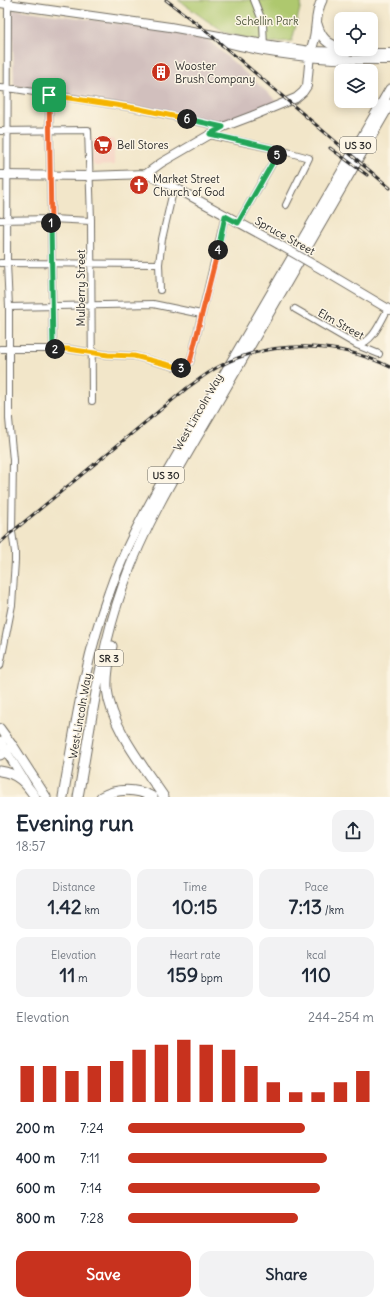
<!DOCTYPE html>
<html lang="en">
<head>
<meta charset="utf-8">
<style>
	body { margin:0; font-family:Delius,sans-serif; background:#f2f2f3; color:#1f2937; height:100vh; display:flex; flex-direction:column; font-size:15px; white-space:nowrap }
	* { box-sizing:border-box; margin:0 }
	p { font-size:13px; color:#747a83 }
	.icon { flex:none; width:22px; height:22px; fill:none; stroke:currentColor; stroke-width:2; stroke-linecap:round; stroke-linejoin:round }
	.map { position:relative; height:797px; overflow:hidden }
	.drawer { display:flex; flex-direction:column; background:#fff; flex:1 }
	.drawer>* { flex:none }
	.fabs { position:absolute; left:334px; top:12px; display:grid; gap:8px }
	.fabs a { display:grid; place-items:center; width:44px; height:44px; border-radius:8px; background:#fff; box-shadow:0 2px 10px #0003; font-size:20px }
	.pin { position:absolute; display:grid; place-items:center; width:34px; height:34px; color:#fff; margin:-17px; border-radius:8px; box-shadow:0 2px 6px #0006 }
	.km { position:absolute; width:20px; height:20px; margin:-10px; border-radius:50%; background:#222; color:#fff; font-size:11px; line-height:20px; text-align:center }
	.round { display:grid; place-items:center; flex:none; width:42px; height:42px; border-radius:12px; background:#f2f2f3 }
	.headline { display:flex; align-items:center; justify-content:space-between; height:68px; padding:0 16px }
	h1 { font-size:22px; font-weight:800; line-height:30px }
	.stats { display:grid; grid-template-columns:repeat(3,1fr); gap:6px; height:68px; padding:4px 16px }
	.stats div { display:grid; align-content:center; border-radius:10px; background:#f2f2f3; text-align:center }
	.stats b { font-size:20px; font-weight:800 }
	.stats small { font-size:11px; font-weight:400 }
	.stats p { font-size:11px }
	.chart { height:112px; padding:8px 16px }
	.chart p { display:flex; justify-content:space-between }
	.chart svg { width:100%; height:72px; margin-top:4px; stroke:#c8321e; stroke-width:6 }
	.action { display:flex; gap:8px; margin-top:auto; padding:8px 16px }
	.action a { flex:1; height:46px; border-radius:12px; background:#c8321e; color:#fff; font-size:16px; font-weight:800; line-height:46px; text-align:center }
	.action a+a { background:#f2f2f3; color:#1f2937 }
	ul { padding:0 16px; list-style:none; font-size:13px }
	li { display:grid; grid-template-columns:64px 48px 1fr; align-items:center; height:30px }
	li i { height:10px; border-radius:5px; background:#c8321e }
	.map>svg:first-child { display:block }
	.built { fill:#f5d2c2 }
	.industrial { fill:#d1bfbd }
	.green { fill:#aec86e; stroke:#6c7a4c }
	.lines { fill:none; stroke-linecap:round; stroke-linejoin:round }
	.minor-casing { stroke:#716c62; stroke-width:8 }
	.major-casing { stroke:#716c62; stroke-width:10 }
	.highway-casing { stroke:#716c62; stroke-width:11 }
	.minor { stroke:#fff; stroke-width:6 }
	.major { stroke:#fff; stroke-width:8 }
	.highway { stroke:#fff; stroke-width:9 }
	.rail-casing { stroke:#2b2b2b; stroke-width:3 }
	.rail { stroke:#fcf5e5; stroke-width:1.5; stroke-dasharray:4.5; stroke-linecap:butt }
	.major-bridge-casing { stroke:#716c62; stroke-width:10; stroke-linecap:butt }
	.major-bridge { stroke:#fff; stroke-width:8 }
	.split-1-casing { stroke:#fff; stroke-width:8 }
	.split-2-casing { stroke:#fff; stroke-width:8 }
	.split-3-casing { stroke:#fff; stroke-width:8 }
	.split-4-casing { stroke:#fff; stroke-width:8 }
	.split-5-casing { stroke:#fff; stroke-width:8 }
	.split-6-casing { stroke:#fff; stroke-width:8 }
	.split-7-casing { stroke:#fff; stroke-width:8 }
	.split-1 { stroke:#f0652b; stroke-width:5 }
	.split-2 { stroke:#22a559; stroke-width:5 }
	.split-3 { stroke:#f5b400; stroke-width:5 }
	.split-4 { stroke:#f0652b; stroke-width:5 }
	.split-5 { stroke:#22a559; stroke-width:5 }
	.split-6 { stroke:#22a559; stroke-width:5 }
	.split-7 { stroke:#f5b400; stroke-width:5 }
	.labels { text-anchor:middle; stroke-width:3; stroke-linejoin:round; paint-order:stroke }
	.shield { fill:#fcf5e5; stroke:#6a6863; stroke-width:1 }
	.shield-label { font-size:10px; font-weight:bold; fill:#2b2b2b }
	.park-label { font-size:11px; fill:#525a3f; stroke:#fcf5e5 }
	.poi-label { font-size:11px; fill:#2b2b2b; stroke:#fcf5e5; text-anchor:start }
	.street-label { font-size:11px; fill:#2b2b2b; stroke:#fcf5e5 }
</style>
</head>
<body>
<div class="map">
<svg width="390" height="797" viewBox="0 0 390 797">
	<rect width="100%" height="100%" fill="#fcf5e5"/>
	<filter id="ink" filterUnits="userSpaceOnUse"><feTurbulence type="fractalNoise" baseFrequency=".025" numOctaves="2"/><feDisplacementMap in="SourceGraphic" scale="8" xChannelSelector="R" yChannelSelector="G"/><feConvolveMatrix kernelMatrix="1 2 1 2 8 2 1 2 1" color-interpolation-filters="sRGB"/></filter>
	<filter id="wash" filterUnits="userSpaceOnUse"><feTurbulence type="fractalNoise" baseFrequency=".012" numOctaves="4" result="noise"/><feDisplacementMap in="SourceGraphic" scale="16" xChannelSelector="R" yChannelSelector="G"/><feGaussianBlur stdDeviation="0.9" result="paint"/><feColorMatrix in="noise" values="0 0 0 0 0 0 0 0 0 0 0 0 0 0 0 0 0 1.4 0 .05"/><feComposite in="paint" operator="in"/></filter>
	<g filter="url(#wash)">
		<rect width="100%" height="100%" fill="#f2e6c9"/>
		<!-- built -->
		<path class="built" d="M 91,139 L 114,139 L 114,165 L 95,166 L 91,162 Z"/>
		<!-- industrial -->
		<path class="industrial" d="M 12,9 L 202,34 L 278,102 L 221,126 L 14,86 Z"/>
		<!-- green -->
		<path class="green" d="M 178,0 L 302,0 L 292,41 L 264,43 L 223,32 Z"/>
	</g>
	<g filter="url(#ink)">
		<g class="lines">
			<!-- minor casing -->
			<g class="minor-casing">
				<path id="minor" d="M 254,0 L 263,23 L 264,47
					M 0,88 L 15,89 L 135,108 L 223,127
					M 49,95 L 53,349
					M 0,131 L 88,130 L 91,220 L 92,401
					M 210,135 L 280,150 L 309,158 L 286,205
					M 0,220 L 51,219 L 91,221
					M 238,223 L 280,150
					M 0,263 L 159,264
					M 160,290 L 159,264 L 162,239 L 174,187
					M 9,307 L 153,304 L 201,314
					M 295,309 L 357,345 L 379,354
					M 358,345 C 374,341 380,322 388,309
					M 0,349 L 68,349 L 108,355 L 134,356 L 179,368 L 185,367 L 190,362 L 193,351 L 225,216
					M 0,666 L 12,605 L 15,561 L 15,552 L 12,532 L 13,460 L 9,419 L 9,307 L 7,263 L 8,0"/>
			</g>
			<!-- major casing -->
			<g class="major-casing">
				<path id="major" d="M 0,3 L 170,27 L 264,44 L 310,51 L 347,52
					M 223,42 C 279,57 332,61 390,60
					M 369,53 L 390,53
					M 146,174 L 161,163 L 223,127 L 252,116 L 296,98 L 303,92 L 307,86 L 310,54
					M 0,175 L 89,176 L 146,174 L 174,187 L 278,244
					M 316,266 L 390,310
					M 0,728 L 13,746
					M 0,741 L 26,783"/>
			</g>
			<!-- highway casing -->
			<g class="highway-casing">
				<path id="highway" d="M 317,24 C 321,38 327,44 341,48
					M 347,49 L 374,53
					M 310,51 C 319,36 313,16 322,0
					M 112,646 C 109,660 106,675 107,689 C 111,727 143,766 164,797
					M 0,755 L 13,746 L 46,797
					M 0,771 C 17,773 26,783 35,797
					M 63,797 C 75,729 85,658 109,593 C 123,552 143,516 164,478 L 390,89
					M 78,797 C 91,726 99,654 123,586 C 148,514 190,450 228,384 C 282,291 336,197 390,104
					M 101,797 C 117,788 136,788 153,797"/>
			</g>
			<!-- minor -->
			<use href="#minor" class="minor"/>
			<!-- major -->
			<use href="#major" class="major"/>
			<!-- highway -->
			<use href="#highway" class="highway"/>
			<!-- rail casing -->
			<g class="rail-casing">
				<path id="rail" d="M 166,0 L 200,26 L 390,188
					M 330,148 L 367,175
					M 0,543 L 12,532 L 187,388 C 197,381 207,373 218,367 C 270,339 338,341 390,367"/>
			</g>
			<!-- rail -->
			<use href="#rail" class="rail"/>
			<!-- major-bridge casing -->
			<g class="major-bridge-casing">
				<path id="major-bridge" d="M 278,244 L 316,266"/>
			</g>
			<!-- major-bridge -->
			<use href="#major-bridge" class="major-bridge"/>
		</g>
	</g>
	<g class="lines" filter="url(#ink)">
		<!-- split-1 casing -->
		<g class="split-1-casing">
			<path id="split-1" d="M 49,95 L 51,223"/>
		</g>
		<!-- split-2 casing -->
		<g class="split-2-casing">
			<path id="split-2" d="M 51,223 L 53,349 L 55,349"/>
		</g>
		<!-- split-3 casing -->
		<g class="split-3-casing">
			<path id="split-3" d="M 55,349 L 68,349 L 108,355 L 134,356 L 181,368"/>
		</g>
		<!-- split-4 casing -->
		<g class="split-4-casing">
			<path id="split-4" d="M 181,368 L 186,367 L 190,362 L 218,250"/>
		</g>
		<!-- split-5 casing -->
		<g class="split-5-casing">
			<path id="split-5" d="M 218,250 L 225,216 L 238,223 L 277,155"/>
		</g>
		<!-- split-6 casing -->
		<g class="split-6-casing">
			<path id="split-6" d="M 187,119 L 223,127 L 210,134 L 280,150 L 277,155"/>
		</g>
		<!-- split-7 casing -->
		<g class="split-7-casing">
			<path id="split-7" d="M 49,95 L 135,108 L 187,119"/>
		</g>
		<!-- split-1 -->
		<use href="#split-1" class="split-1"/>
		<!-- split-2 -->
		<use href="#split-2" class="split-2"/>
		<!-- split-3 -->
		<use href="#split-3" class="split-3"/>
		<!-- split-4 -->
		<use href="#split-4" class="split-4"/>
		<!-- split-5 -->
		<use href="#split-5" class="split-5"/>
		<!-- split-6 -->
		<use href="#split-6" class="split-6"/>
		<!-- split-7 -->
		<use href="#split-7" class="split-7"/>
	</g>
	<!-- icons -->
	<defs>
		<g id="building-disc" transform="scale(1)"><circle r="9.5" fill="#c8321e" stroke="#fcf5e5"/><path d="M-4-6H4V6H1V3H-1V6H-4ZM-2.5-4.3h1.7v1.8h-1.7ZM.8-4.3h1.7v1.8H.8ZM-2.5-1h1.7V.8h-1.7ZM.8-1h1.7V.8H.8Z" fill="#fff"/></g>
		<g id="supermarket-disc" transform="scale(1)"><circle r="9.5" fill="#c8321e" stroke="#fcf5e5"/><path d="M-6-5.5h2.5l.6 2H6L4.5 2H-2.5L-4.4-4H-6ZM-1.5 3.2a1.3 1.3 0 1 0 .1 0ZM3 3.2a1.3 1.3 0 1 0 .1 0Z" fill="#fff"/></g>
		<g id="church-disc" transform="scale(1)"><circle r="9.5" fill="#c8321e" stroke="#fcf5e5"/><path d="M-1.2-6h2.4v3.5h3.3v2.4h-3.3V6h-2.4V-.1h-3.3v-2.4h3.3Z" fill="#fff"/></g>
	</defs>
	<g fill-rule="evenodd">
		<use href="#building-disc" x="161" y="72"/>
		<use href="#supermarket-disc" x="103" y="145"/>
		<use href="#church-disc" x="139" y="185"/>
	</g>
	<g class="labels">
		<!-- shield labels -->
		<g class="shield">
			<rect x="340" y="137" width="36" height="16" rx="3"/>
			<rect x="148" y="467" width="36" height="16" rx="3"/>
			<rect x="95" y="650" width="28" height="16" rx="3"/>
		</g>
		<g class="shield-label">
			<text x="358" y="149">US 30</text>
			<text x="166" y="479">US 30</text>
			<text x="109" y="662">SR 3</text>
		</g>
		<!-- park labels -->
		<g class="park-label">
			<text x="267" y="25">Schellin Park</text>
		</g>
		<!-- poi labels -->
		<g class="poi-label">
			<text x="175" y="70">Wooster<tspan x="175" dy="13">Brush Company</tspan></text>
			<text x="117" y="149">Bell Stores</text>
			<text x="153" y="183">Market Street<tspan x="153" dy="13">Church of God</tspan></text>
		</g>
		<!-- street labels -->
		<g class="street-label">
			<text transform="translate(285 236) rotate(29)" y="4">Spruce Street</text>
			<text transform="translate(81 288) rotate(-90)" y="4">Mulberry Street</text>
			<text transform="translate(341 324) rotate(29)" y="4">Elm Street</text>
			<text transform="translate(198 412) rotate(-60)" y="4">West Lincoln Way</text>
			<text transform="translate(80 716) rotate(-80)" y="4">West Lincoln Way</text>
		</g>
	</g>
</svg>
<div class="fabs">
<a><svg class="icon" aria-label="locate" viewBox="0 0 24 24"><circle cx="12" cy="12" r="6"/><path d="M12 2v4M12 18v4M2 12h4M18 12h4"/></svg></a>
<a><svg class="icon" aria-label="layers" viewBox="0 0 24 24"><path d="M12 4l9 5-9 5-9-5zM3 14l9 5 9-5"/></svg></a>
</div>
<div class="pin" style="left:49px;top:95px;background:#1e9e55"><svg class="icon" aria-label="arrive" viewBox="0 0 24 24"><path d="M6 21V4h12l-3 4 3 4H6"/></svg></div>
<b class="km" style="left:51px;top:223px">1</b>
<b class="km" style="left:55px;top:349px">2</b>
<b class="km" style="left:181px;top:368px">3</b>
<b class="km" style="left:218px;top:250px">4</b>
<b class="km" style="left:277px;top:155px">5</b>
<b class="km" style="left:187px;top:119px">6</b>
</div>
<section class="drawer">
<div class="headline"><div><h1>Evening run</h1><p>18:57</p></div><a class="round"><svg class="icon" aria-label="share" viewBox="0 0 24 24"><path d="M12 15V3M7 8l5-5 5 5M5 13v7h14v-7"/></svg></a></div>
<div class="stats">
<div><p>Distance</p><b>1.42<small> km</small></b></div>
<div><p>Time</p><b>10:15</b></div>
<div><p>Pace</p><b>7:13<small> /km</small></b></div>
</div>
<div class="stats">
<div><p>Elevation</p><b>11<small> m</small></b></div>
<div><p>Heart rate</p><b>159<small> bpm</small></b></div>
<div><p>kcal</p><b>110</b></div>
</div>
<div class="chart"><p><span>Elevation</span>244–254 m</p>
<svg viewBox="0 0 160 44" preserveAspectRatio="none"><path d="M5 44V22M15 44V22M25 44V25M35 44V22M45 44V19M55 44V12M65 44V9M75 44V6M85 44V9M95 44V12M105 44V22M115 44V32M125 44V38M135 44V38M145 44V32M155 44V25"/></svg>
</div>
<ul>
<li><b>200 m</b>7:24<i style="width:72%"></i></li>
<li><b>400 m</b>7:11<i style="width:81%"></i></li>
<li><b>600 m</b>7:14<i style="width:78%"></i></li>
<li><b>800 m</b>7:28<i style="width:69%"></i></li>
</ul>
<div class="action"><a>Save</a><a>Share</a></div>
</section>
</body>
</html>
